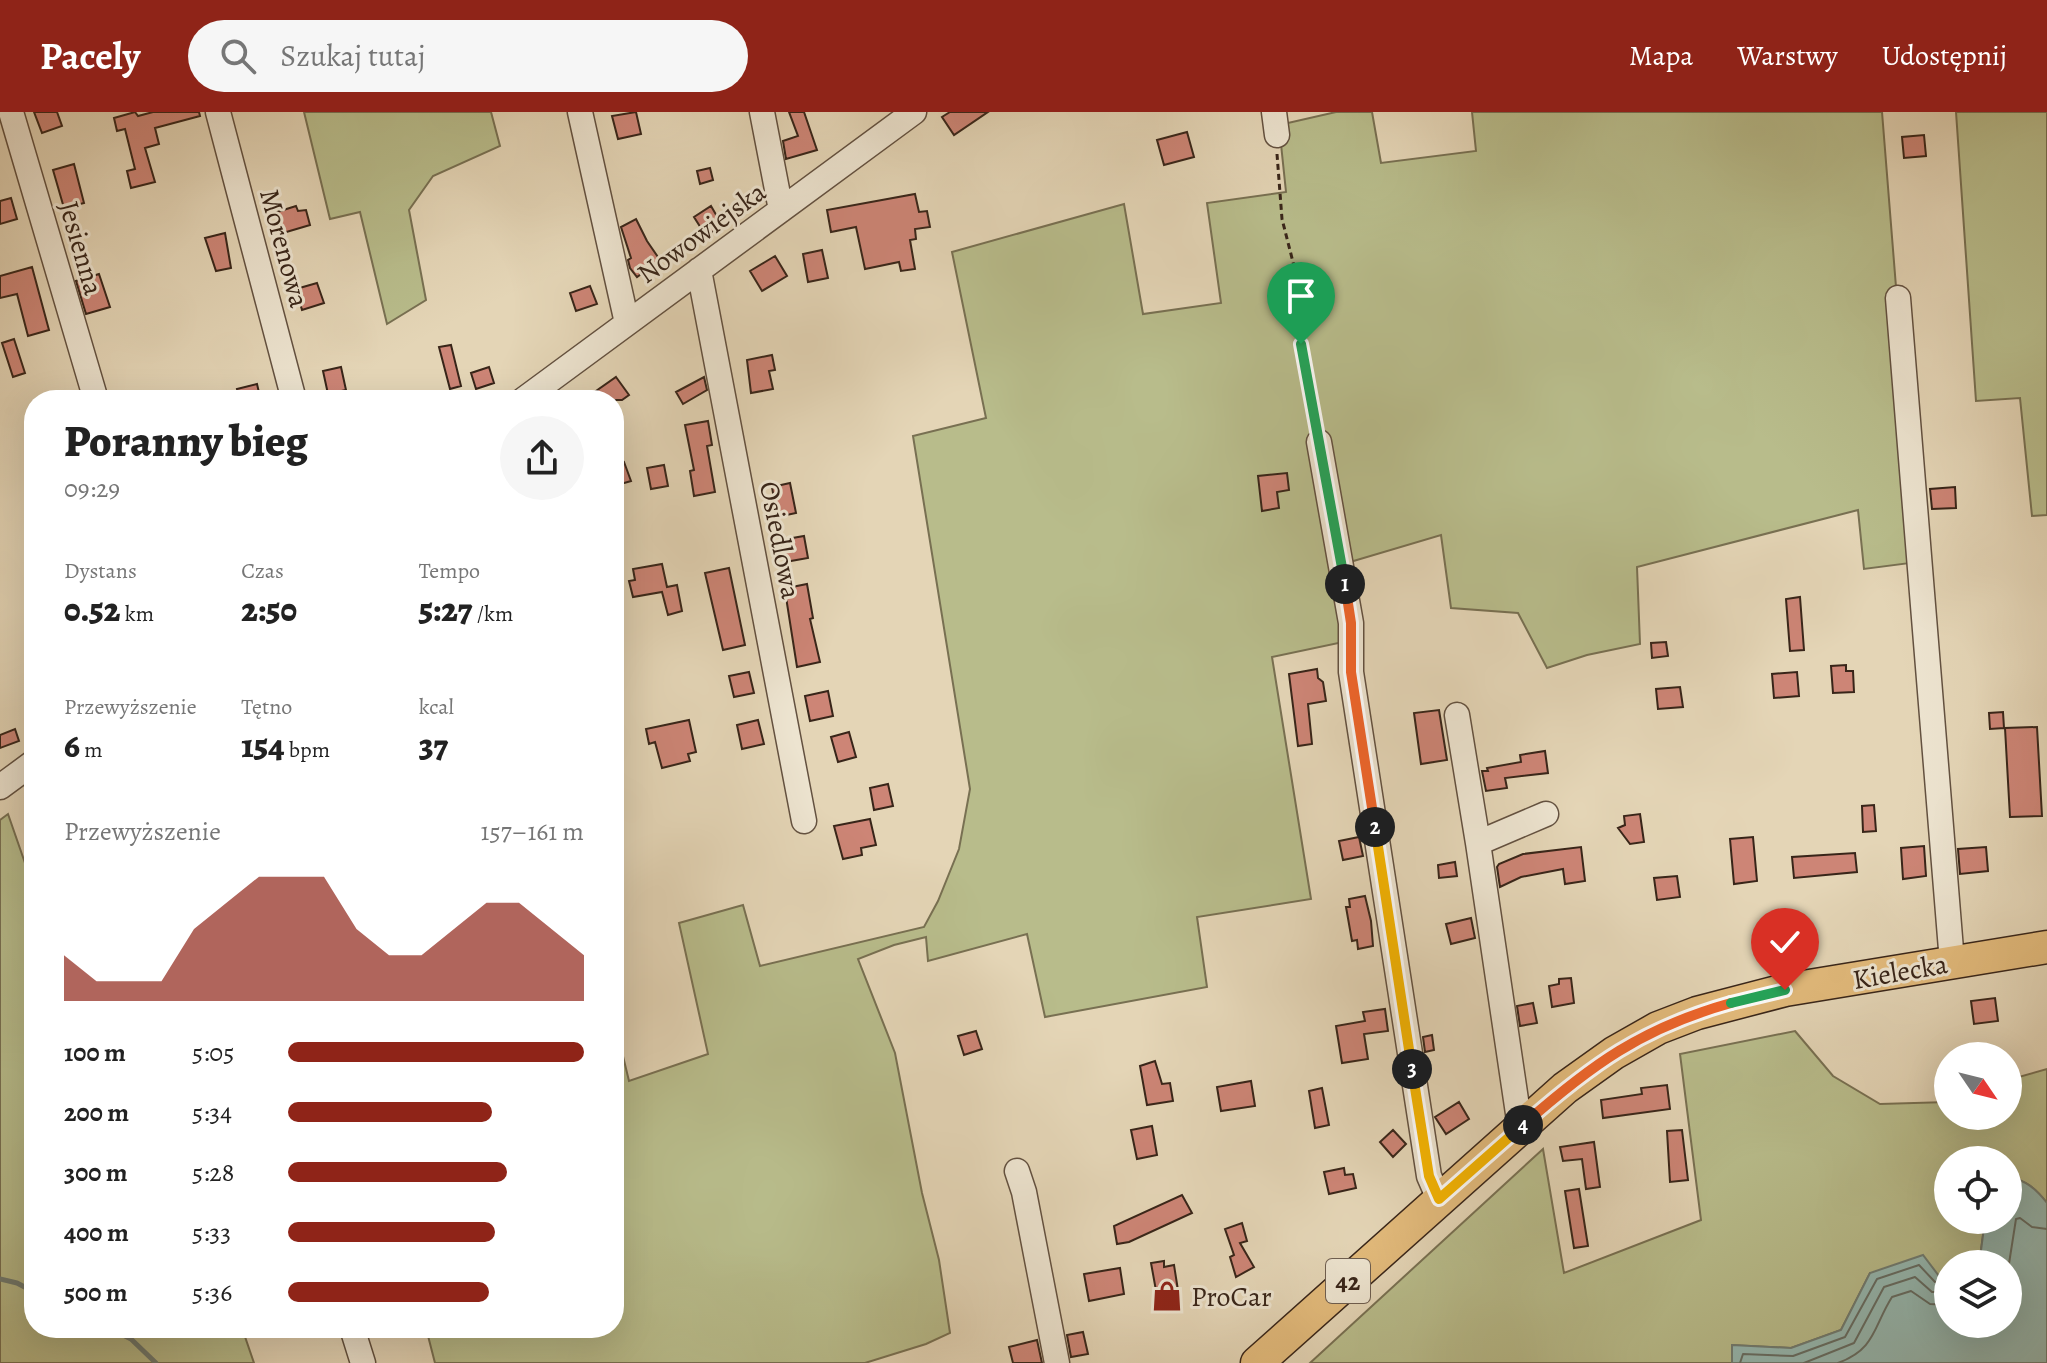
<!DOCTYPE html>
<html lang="pl">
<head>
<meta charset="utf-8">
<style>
	body { margin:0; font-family:Alegreya,serif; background:#f6f6f6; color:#222; height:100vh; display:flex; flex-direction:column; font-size:30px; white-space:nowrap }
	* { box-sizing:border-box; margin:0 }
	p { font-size:26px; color:#767676 }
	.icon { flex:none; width:44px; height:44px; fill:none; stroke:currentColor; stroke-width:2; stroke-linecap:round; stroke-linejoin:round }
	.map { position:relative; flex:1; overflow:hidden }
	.drawer { position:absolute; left:24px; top:278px; width:600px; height:948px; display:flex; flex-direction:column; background:#fff; border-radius:32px; box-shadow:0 8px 32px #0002 }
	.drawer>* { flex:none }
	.needle { width:52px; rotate:125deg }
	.controls { position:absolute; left:1934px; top:930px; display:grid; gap:16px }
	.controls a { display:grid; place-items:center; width:88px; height:88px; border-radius:50%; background:#fff; box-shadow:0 8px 32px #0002; font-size:40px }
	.pin { position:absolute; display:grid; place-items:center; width:68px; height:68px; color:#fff; margin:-82px -34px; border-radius:50% 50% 50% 0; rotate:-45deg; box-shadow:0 0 8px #0007 }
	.pin .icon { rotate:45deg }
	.km { position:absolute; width:40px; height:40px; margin:-20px; border-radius:50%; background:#222; color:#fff; font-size:22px; line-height:40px; text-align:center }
	.round { display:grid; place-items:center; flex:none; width:84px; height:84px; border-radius:42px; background:#f6f6f6 }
	.summary { display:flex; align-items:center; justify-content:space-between; height:136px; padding:0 40px }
	h1 { font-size:44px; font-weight:800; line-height:60px }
	.stats { display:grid; grid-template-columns:repeat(3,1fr); gap:12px; height:136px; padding:8px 40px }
	.stats div { display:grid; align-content:center }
	.stats b { font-size:34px; font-weight:800 }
	.stats small { font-size:22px; font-weight:400 }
	.stats p { font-size:22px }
	.chart { height:224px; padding:16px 40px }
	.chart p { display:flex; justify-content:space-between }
	.chart svg { width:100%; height:144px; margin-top:8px; fill:#8f2418; opacity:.7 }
	ul { padding:0 40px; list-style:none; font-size:26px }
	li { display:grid; grid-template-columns:128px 96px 1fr; align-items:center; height:60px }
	li i { height:20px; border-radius:10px; background:#8f2418 }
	header { display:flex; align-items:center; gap:48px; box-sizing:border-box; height:112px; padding:0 40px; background:#8f2418; color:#fff }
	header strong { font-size:38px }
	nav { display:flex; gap:44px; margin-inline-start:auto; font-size:28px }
	.search { width:560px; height:72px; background:#f6f6f6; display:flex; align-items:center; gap:20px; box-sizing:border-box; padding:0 28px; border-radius:44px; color:#767676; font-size:30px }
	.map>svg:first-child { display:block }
	.green { fill:#b8bc8b; stroke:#787052; stroke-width:2 }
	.water { fill:#95b8b1; stroke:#707d74; stroke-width:2 }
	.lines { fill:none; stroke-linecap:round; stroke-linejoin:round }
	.shore { stroke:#666e65; stroke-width:2 }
	.stream { stroke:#707d74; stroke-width:5 }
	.building { fill:#cd8576; stroke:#382519; stroke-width:2 }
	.minor-casing { stroke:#635140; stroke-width:27 }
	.major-casing { stroke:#382519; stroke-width:35 }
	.path { stroke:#382519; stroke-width:3; stroke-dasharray:6 4; stroke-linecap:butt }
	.minor { stroke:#ede4d0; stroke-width:24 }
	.major { stroke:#e2ba7b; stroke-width:32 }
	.split-1-casing { stroke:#fff; stroke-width:16 }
	.split-2-casing { stroke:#fff; stroke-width:16 }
	.split-3-casing { stroke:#fff; stroke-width:16 }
	.split-4-casing { stroke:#fff; stroke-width:16 }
	.split-5-casing { stroke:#fff; stroke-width:16 }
	.split-6-casing { stroke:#fff; stroke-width:16 }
	.split-1 { stroke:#22a559; stroke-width:10 }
	.split-2 { stroke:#f0652b; stroke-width:10 }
	.split-3 { stroke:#f5b400; stroke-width:10 }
	.split-4 { stroke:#f5b400; stroke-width:10 }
	.split-5 { stroke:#f0652b; stroke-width:10 }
	.split-6 { stroke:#22a559; stroke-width:10 }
	.labels { text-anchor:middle; stroke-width:6; stroke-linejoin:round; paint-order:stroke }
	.shield { fill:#ede4d0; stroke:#6e5e50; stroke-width:2 }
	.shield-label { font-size:26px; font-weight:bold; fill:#382519 }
	.street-label { font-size:28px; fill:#382519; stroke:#ede4d0 }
	.poi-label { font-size:28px; fill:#382519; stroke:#ede4d0; text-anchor:start }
</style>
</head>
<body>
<header>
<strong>Pacely</strong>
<div class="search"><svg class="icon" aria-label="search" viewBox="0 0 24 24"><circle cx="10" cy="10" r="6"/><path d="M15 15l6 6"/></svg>Szukaj tutaj</div>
<nav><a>Mapa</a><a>Warstwy</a><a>Udostępnij</a></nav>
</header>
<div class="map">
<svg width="2047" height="1251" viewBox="0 0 2047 1251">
	<rect width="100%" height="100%" fill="#e4d5b6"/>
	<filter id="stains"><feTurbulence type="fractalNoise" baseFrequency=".0025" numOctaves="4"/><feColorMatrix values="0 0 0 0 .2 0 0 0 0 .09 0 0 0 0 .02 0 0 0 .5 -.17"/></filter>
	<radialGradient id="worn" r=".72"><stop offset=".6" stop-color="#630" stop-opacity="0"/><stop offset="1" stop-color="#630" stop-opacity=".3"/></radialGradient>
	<!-- green -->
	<path class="green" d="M 304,0 L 491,0 L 500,34 L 433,64 L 409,98 L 426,188 L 387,212 L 360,100 L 330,107 Z
		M 1336,0 L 1372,0 L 1381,51 L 1476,39 L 1472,0 L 1882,0 L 1918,450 L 1864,457 L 1858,398 L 1637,455 L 1640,532 L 1587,543 L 1547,556 L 1518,501 L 1451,496 L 1441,423 L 1340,453 L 1348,529 L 1272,545 L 1311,787 L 1197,805 L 1207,875 L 1045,905 L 1027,822 L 928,849 L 926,825 L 894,833 L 858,847 L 895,941 L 922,1081 L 939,1148 L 950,1221 L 926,1232 L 865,1251 L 435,1251 L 426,1216 L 614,1216 L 614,907 L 629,969 L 708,942 L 679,811 L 743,793 L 760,854 L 924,815 L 938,789 L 959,737 L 970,677 L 913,324 L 986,306 L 952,140 L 1124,92 L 1143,202 L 1221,191 L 1207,91 L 1286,80 L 1279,13 Z
		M 1956,0 L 2047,0 L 2047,403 L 2032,404 L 2020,286 L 1976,289 Z
		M 8,702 L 34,777 L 34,1216 L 242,1216 L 254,1251 L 0,1251 L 0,708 Z
		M 1795,919 L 1833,964 L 1880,992 L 1948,990 L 1948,1004 L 2008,1004 L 2008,968 L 2047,957 L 2047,1091 C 2036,1077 2026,1068 2008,1065 L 2008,1048 L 1948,1048 L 1948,1108 L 1985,1108 L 1980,1146 L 1967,1152 L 1948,1152 L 1948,1160 L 1939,1164 L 1870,1161 L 1841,1218 L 1791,1236 L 1732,1233 L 1732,1251 L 1310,1251 L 1543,1037 L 1564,1161 L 1701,1108 L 1680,942 Z"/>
	<!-- water -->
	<path class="water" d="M 2008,1065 C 2026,1068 2036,1077 2047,1091 L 2047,1251 L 1732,1251 L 1732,1233 L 1791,1236 L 1841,1218 L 1870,1161 L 1923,1143 L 1939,1164 L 1948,1160 L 1948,1212 L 2008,1212 L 2008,1152 L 1967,1152 L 1980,1146 L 1985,1108 L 2008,1108 Z"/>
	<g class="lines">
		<!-- shore -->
		<path class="shore" d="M 2008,1158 L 2016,1107 L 2020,1106 L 2032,1115 L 2047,1117
			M 1740,1251 L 1743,1242 L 1793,1244 L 1845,1225 L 1877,1167 L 1919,1153 L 1935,1170 L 1948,1169
			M 1804,1251 L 1854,1231 L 1884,1175 L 1915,1165 L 1932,1180 L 1948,1180
			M 1838,1251 C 1876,1237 1873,1215 1892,1185 L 1911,1179 L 1930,1192 L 1948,1193"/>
		<!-- stream -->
		<path class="stream" d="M 0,1167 L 17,1171 L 34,1180
			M 109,1216 L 131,1227 L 156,1251"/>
	</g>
	<!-- building -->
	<path class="building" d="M 34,0 L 57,0 L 62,14 L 42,21 Z
		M 135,0 L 138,4 L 153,0 L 199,0 L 200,4 L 155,16 L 159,32 L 145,36 L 155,70 L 131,76 L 127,59 L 135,57 L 125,17 L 117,19 L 114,6 Z
		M 636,0 L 641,22 L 618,27 L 612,4 Z
		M 789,0 L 804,0 L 817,38 L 786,47 L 783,29 L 798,24 Z
		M 950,0 L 988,0 L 954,23 L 942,5 Z
		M 1187,20 L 1194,45 L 1164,53 L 1157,28 Z
		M 1924,23 L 1926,44 L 1904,46 L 1902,25 Z
		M 74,52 L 84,91 L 64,96 L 53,58 Z
		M 710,56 L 713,68 L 700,72 L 697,59 Z
		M 915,82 L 919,100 L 927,99 L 930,115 L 915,117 L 916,127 L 910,128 L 915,157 L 901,159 L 899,150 L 865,157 L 856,115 L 831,120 L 827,98 Z
		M 11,86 L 17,107 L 0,112 L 0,89 Z
		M 296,94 L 298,99 L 306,98 L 310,113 L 283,121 L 277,100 Z
		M 711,94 L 722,113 L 706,124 L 694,105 Z
		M 636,107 L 647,129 L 660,148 L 637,165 L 630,156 L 628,148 L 631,146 L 621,115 Z
		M 225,121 L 231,156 L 216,159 L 205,126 Z
		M 822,138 L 828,166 L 808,170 L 803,142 Z
		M 775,144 L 787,164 L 762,179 L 750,159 Z
		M 32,155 L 49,218 L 28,224 L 17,182 L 0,186 L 0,164 Z
		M 99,162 L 110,195 L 86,202 L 76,169 Z
		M 317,171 L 324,191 L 302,198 L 296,177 Z
		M 590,174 L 597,192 L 576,199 L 570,181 Z
		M 14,227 L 25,261 L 13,265 L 2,231 Z
		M 451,233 L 461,274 L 450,277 L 439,235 Z
		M 772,243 L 775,258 L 769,259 L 773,277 L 751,281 L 747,248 Z
		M 341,255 L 346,278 L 328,282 L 323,259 Z
		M 489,255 L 494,271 L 476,277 L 471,261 Z
		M 616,265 L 629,283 L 622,288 L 602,288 L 596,279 Z
		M 704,265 L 707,278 L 683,292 L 676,280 Z
		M 257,272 L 260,285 L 240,288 L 237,277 Z
		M 708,309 L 712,333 L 707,334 L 715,380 L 694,384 L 690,359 L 694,358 L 685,313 Z
		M 624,350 L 631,369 L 614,374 L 614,353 Z
		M 664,353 L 668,374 L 651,377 L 647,356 Z
		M 1287,361 L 1289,378 L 1277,380 L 1279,396 L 1262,399 L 1258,364 Z
		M 790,371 L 796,401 L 777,405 L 772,375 Z
		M 1955,375 L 1956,396 L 1932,397 L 1930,377 Z
		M 804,424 L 808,446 L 785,450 L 781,428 Z
		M 662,452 L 667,475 L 677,473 L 682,499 L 668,503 L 662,480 L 633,485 L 629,469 L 635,468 L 633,457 Z
		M 729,456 L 745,533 L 723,538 L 705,461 Z
		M 807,472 L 813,506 L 810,507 L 820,550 L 797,555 L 786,485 L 791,484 L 789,478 L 793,477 L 792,475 Z
		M 1800,485 L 1804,538 L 1790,539 L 1786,487 Z
		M 1666,530 L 1668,544 L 1652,546 L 1651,531 Z
		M 1846,553 L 1846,559 L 1853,559 L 1854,580 L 1833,581 L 1831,554 Z
		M 1317,557 L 1318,566 L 1323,570 L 1326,589 L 1308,592 L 1312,632 L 1298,634 L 1289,562 Z
		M 749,560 L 754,581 L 734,585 L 729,564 Z
		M 1797,560 L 1799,584 L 1774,586 L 1772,562 Z
		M 1680,575 L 1683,595 L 1658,597 L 1656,577 Z
		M 828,579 L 833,604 L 810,609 L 805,584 Z
		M 1439,598 L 1447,648 L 1421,652 L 1414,601 Z
		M 2003,600 L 2004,616 L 1990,617 L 1989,601 Z
		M 689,608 L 696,640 L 688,642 L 690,649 L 662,656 L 655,630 L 649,632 L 646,617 Z
		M 758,608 L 764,632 L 742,637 L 737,613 Z
		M 2037,615 L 2042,704 L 2010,705 L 2005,616 Z
		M 15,617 L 19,629 L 0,636 L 0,623 Z
		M 849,620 L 856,645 L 838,650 L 831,625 Z
		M 1545,639 L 1548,661 L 1505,666 L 1507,676 L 1486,679 L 1482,659 L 1488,659 L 1487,656 L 1521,650 L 1520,643 Z
		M 888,672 L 893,694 L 874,698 L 870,676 Z
		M 1874,693 L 1876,719 L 1863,720 L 1862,694 Z
		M 1640,702 L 1644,730 L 1630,732 L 1618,716 L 1625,713 L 1624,704 Z
		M 870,707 L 876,733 L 861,736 L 862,743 L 843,747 L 834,714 Z
		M 1359,725 L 1363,744 L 1343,748 L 1339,729 Z
		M 1753,725 L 1757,769 L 1734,772 L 1730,727 Z
		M 1924,734 L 1926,764 L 1903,767 L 1901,736 Z
		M 1581,735 L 1585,769 L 1565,772 L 1563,757 L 1521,765 L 1500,775 L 1497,755 L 1499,752 L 1523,742 Z
		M 1986,735 L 1988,759 L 1960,762 L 1958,737 Z
		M 1855,741 L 1857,760 L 1794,766 L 1792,745 Z
		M 1455,750 L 1457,764 L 1439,766 L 1438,753 Z
		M 1677,764 L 1680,785 L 1657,788 L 1654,766 Z
		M 1365,784 L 1371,809 L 1373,834 L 1358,837 L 1357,828 L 1352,829 L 1346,795 L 1350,795 L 1349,787 Z
		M 1471,806 L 1475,826 L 1451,832 L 1446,812 Z
		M 1571,866 L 1574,891 L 1552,895 L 1549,874 L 1559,872 L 1559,867 Z
		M 1995,886 L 1998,909 L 1974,912 L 1971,889 Z
		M 1533,891 L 1537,911 L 1520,914 L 1517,894 Z
		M 1385,897 L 1388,919 L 1364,922 L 1368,947 L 1342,951 L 1336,914 L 1365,909 L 1363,900 Z
		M 976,919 L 982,937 L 964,943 L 958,924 Z
		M 1432,923 L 1434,938 L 1425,940 L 1423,925 Z
		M 1155,949 L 1162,972 L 1170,971 L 1173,989 L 1147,993 L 1140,954 Z
		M 1251,969 L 1255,994 L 1221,999 L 1217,975 Z
		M 1667,973 L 1670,997 L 1603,1006 L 1601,988 L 1642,982 L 1641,976 Z
		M 1322,976 L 1329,1013 L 1315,1016 L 1309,979 Z
		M 1459,990 L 1469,1007 L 1446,1022 L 1435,1005 Z
		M 1152,1014 L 1157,1043 L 1137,1047 L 1131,1018 Z
		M 1393,1018 L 1406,1032 L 1393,1045 L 1380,1030 Z
		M 1682,1018 L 1688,1068 L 1670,1070 L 1667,1019 Z
		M 1594,1030 L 1600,1075 L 1586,1077 L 1582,1047 L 1563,1049 L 1560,1035 Z
		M 1344,1056 L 1345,1063 L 1353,1062 L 1356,1076 L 1329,1082 L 1324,1060 Z
		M 1579,1077 L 1588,1134 L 1574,1136 L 1565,1079 Z
		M 1182,1083 L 1192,1101 L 1129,1130 L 1117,1132 L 1114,1114 Z
		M 1242,1111 L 1247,1129 L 1240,1131 L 1254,1155 L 1236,1165 L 1230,1145 L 1234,1143 L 1225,1117 Z
		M 1164,1149 L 1164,1155 L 1174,1153 L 1180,1191 L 1159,1195 L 1151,1151 Z
		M 1120,1156 L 1124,1182 L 1089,1189 L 1084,1162 Z
		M 1083,1220 L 1088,1242 L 1071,1245 L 1067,1223 Z
		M 1037,1228 L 1042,1251 L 1013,1251 L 1009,1235 Z"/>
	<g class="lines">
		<!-- minor casing -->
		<g class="minor-casing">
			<path id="minor" d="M 11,0 L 96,288
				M 218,0 L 294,288
				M 580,0 L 627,211
				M 762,0 L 781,98
				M 1274,0 L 1277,23
				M 699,158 L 804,709
				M 1898,186 L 1952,850
				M 523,288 L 914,0
				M 1319,330 L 1351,511 L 1351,560 L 1429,1064 L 1439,1087
				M 1457,603 L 1478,731
				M 0,675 L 34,650
				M 1520,1015 L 1478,731 L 1546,702
				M 1017,1059 L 1024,1080 L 1057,1251
				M 352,1216 L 363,1251"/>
		</g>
		<!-- major casing -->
		<g class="major-casing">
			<path id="major" d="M 1257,1251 L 1565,976 L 1614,941 L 1658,916 L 1697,901 L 1785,878 L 2047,835"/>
		</g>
		<!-- path -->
		<path class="path" d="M 1277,42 L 1282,107 L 1294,154 L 1301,232 L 1316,311"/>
		<!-- minor -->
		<use href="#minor" class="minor"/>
		<!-- major -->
		<use href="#major" class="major"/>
	</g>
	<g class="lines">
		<!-- split-1 casing -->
		<g class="split-1-casing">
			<path id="split-1" d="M 1301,232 L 1345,472"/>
		</g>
		<!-- split-2 casing -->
		<g class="split-2-casing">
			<path id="split-2" d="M 1345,472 L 1351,511 L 1351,560 L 1375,715"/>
		</g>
		<!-- split-3 casing -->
		<g class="split-3-casing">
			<path id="split-3" d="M 1375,715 L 1412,957"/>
		</g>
		<!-- split-4 casing -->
		<g class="split-4-casing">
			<path id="split-4" d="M 1412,957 L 1429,1064 L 1439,1087 L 1523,1013"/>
		</g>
		<!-- split-5 casing -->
		<g class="split-5-casing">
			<path id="split-5" d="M 1523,1013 C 1591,953 1642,916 1731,891"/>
		</g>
		<!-- split-6 casing -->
		<g class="split-6-casing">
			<path id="split-6" d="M 1731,891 L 1785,878"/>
		</g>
		<!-- split-1 -->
		<use href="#split-1" class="split-1"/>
		<!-- split-2 -->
		<use href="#split-2" class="split-2"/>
		<!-- split-3 -->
		<use href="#split-3" class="split-3"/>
		<!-- split-4 -->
		<use href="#split-4" class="split-4"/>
		<!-- split-5 -->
		<use href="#split-5" class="split-5"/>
		<!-- split-6 -->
		<use href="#split-6" class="split-6"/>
	</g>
	<!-- icons -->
	<defs>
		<g id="shop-bare" transform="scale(2.4)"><path d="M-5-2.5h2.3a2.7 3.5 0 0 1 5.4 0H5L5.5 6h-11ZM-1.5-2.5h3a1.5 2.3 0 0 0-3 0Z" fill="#8f2418" stroke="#ede4d0" stroke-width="2.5" paint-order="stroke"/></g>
	</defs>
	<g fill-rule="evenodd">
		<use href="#shop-bare" x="1167" y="1184"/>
	</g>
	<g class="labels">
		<!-- shield labels -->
		<rect class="shield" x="1326" y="1147" width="44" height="44" rx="6"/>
		<g class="shield-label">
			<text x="1348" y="1178">42</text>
		</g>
		<!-- street labels -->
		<g class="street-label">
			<text transform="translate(701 120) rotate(-36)" y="10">Nowowiejska</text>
			<text transform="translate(82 136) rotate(74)" y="10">Jesienna</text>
			<text transform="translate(285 136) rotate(75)" y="10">Morenowa</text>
			<text transform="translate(781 428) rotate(79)" y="10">Osiedlowa</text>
			<text transform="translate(1900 859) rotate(-10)" y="10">Kielecka</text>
		</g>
		<!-- poi labels -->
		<g class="poi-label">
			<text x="1191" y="1194">ProCar</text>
		</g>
	</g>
	<rect width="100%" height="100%" filter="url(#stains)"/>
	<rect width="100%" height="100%" fill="url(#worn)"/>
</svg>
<div class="controls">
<a><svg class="needle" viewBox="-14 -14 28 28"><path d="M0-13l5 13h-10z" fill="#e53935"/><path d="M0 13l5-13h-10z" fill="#767676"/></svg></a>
<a><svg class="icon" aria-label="locate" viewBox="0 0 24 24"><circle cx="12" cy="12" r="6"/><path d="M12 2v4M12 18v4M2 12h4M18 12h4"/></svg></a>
<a><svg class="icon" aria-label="layers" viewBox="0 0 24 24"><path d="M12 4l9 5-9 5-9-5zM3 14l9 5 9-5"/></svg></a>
</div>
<div class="pin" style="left:1301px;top:232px;background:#1e9e55"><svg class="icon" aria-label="arrive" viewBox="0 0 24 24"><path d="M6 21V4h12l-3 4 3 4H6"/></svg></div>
<div class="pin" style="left:1785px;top:878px;background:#d93025"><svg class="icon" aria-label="check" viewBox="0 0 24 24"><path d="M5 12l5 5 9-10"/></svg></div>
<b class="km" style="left:1345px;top:472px">1</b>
<b class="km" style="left:1375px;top:715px">2</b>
<b class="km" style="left:1412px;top:957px">3</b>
<b class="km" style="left:1523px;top:1013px">4</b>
<section class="drawer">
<div class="summary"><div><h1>Poranny bieg</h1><p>09:29</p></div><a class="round"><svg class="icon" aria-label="share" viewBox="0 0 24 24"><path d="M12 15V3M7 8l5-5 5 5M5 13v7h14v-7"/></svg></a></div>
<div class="stats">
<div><p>Dystans</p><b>0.52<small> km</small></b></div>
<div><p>Czas</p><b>2:50</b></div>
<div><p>Tempo</p><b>5:27<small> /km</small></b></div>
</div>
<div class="stats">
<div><p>Przewyższenie</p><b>6<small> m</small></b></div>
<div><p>Tętno</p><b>154<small> bpm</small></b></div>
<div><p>kcal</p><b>37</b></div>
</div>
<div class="chart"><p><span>Przewyższenie</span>157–161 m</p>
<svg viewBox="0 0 160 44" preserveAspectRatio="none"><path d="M0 44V30L10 38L20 38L30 38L40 22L50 14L60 6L70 6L80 6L90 22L100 30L110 30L120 22L130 14L140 14L150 22L160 30V44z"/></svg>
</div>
<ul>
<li><b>100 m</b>5:05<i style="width:100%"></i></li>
<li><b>200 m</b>5:34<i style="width:69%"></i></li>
<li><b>300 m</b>5:28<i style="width:74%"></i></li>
<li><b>400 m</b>5:33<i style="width:70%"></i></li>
<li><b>500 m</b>5:36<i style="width:68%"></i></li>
</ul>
</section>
</div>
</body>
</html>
